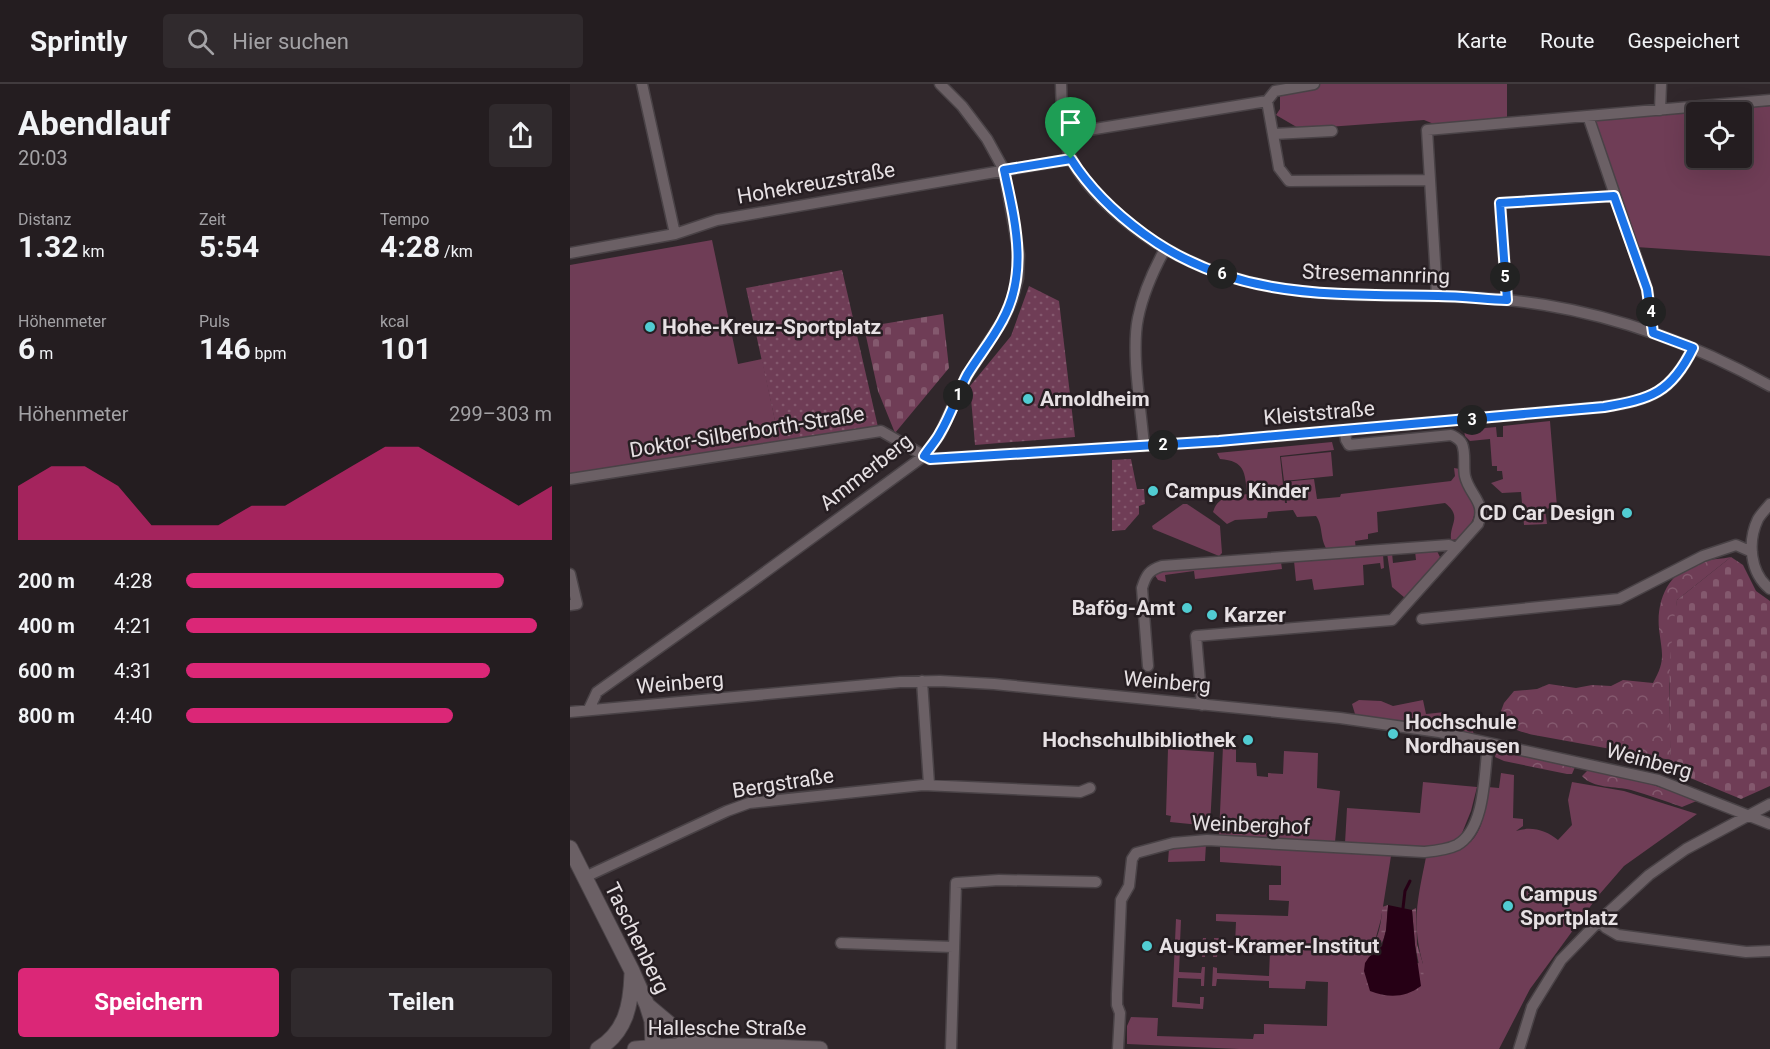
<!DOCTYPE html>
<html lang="de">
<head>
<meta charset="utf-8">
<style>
	body { margin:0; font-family:Roboto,sans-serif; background:#302a2d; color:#f1f3f6; height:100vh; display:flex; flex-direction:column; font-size:22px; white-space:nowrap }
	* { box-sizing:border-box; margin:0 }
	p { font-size:20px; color:#a3a2a5 }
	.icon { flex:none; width:33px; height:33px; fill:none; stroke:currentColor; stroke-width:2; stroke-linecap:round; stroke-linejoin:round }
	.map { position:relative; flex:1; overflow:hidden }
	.panel { display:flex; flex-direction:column; background:#241d20; width:570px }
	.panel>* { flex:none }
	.controls { position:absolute; left:1116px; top:18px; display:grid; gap:12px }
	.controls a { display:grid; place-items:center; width:66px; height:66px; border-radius:6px; background:#241d20; box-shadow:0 6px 24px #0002,0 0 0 2px #413b3e; font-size:30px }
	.pin { position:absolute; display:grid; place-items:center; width:51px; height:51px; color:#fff; margin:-62px -26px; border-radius:50% 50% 50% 0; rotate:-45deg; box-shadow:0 0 6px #0007 }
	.pin .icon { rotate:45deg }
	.km { position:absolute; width:30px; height:30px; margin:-15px; border-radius:50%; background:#222; color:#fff; font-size:16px; line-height:30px; text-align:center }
	.round { display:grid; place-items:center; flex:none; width:63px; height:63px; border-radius:6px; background:#302a2d }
	.summary { display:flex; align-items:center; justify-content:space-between; height:102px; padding:0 18px }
	h1 { font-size:33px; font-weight:700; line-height:45px }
	.stats { display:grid; grid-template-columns:repeat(3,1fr); gap:9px; height:102px; padding:6px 18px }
	.stats div { display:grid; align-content:center }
	.stats b { font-size:30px; font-weight:700 }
	.stats small { font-size:16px; font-weight:400 }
	.stats p { font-size:16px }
	.chart { height:168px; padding:12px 18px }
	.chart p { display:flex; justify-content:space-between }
	.chart svg { width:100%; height:108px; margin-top:6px; fill:#db2777; opacity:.7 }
	.action { display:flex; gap:12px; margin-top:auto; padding:12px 18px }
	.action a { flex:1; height:69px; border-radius:6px; background:#db2777; color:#fff; font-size:24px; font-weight:700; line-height:69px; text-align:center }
	.action a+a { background:#302a2d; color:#f1f3f6 }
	ul { padding:0 18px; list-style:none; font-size:20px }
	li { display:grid; grid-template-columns:96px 72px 1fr; align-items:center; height:45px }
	li i { height:15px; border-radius:8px; background:#db2777 }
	header { display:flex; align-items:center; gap:36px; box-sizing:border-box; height:84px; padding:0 30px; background:#241d20; border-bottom:2px solid #413b3e }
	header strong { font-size:28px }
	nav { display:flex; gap:33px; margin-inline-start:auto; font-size:21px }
	.search { width:420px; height:54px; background:#302a2d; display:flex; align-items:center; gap:15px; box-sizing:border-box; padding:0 21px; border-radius:6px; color:#a3a2a5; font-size:22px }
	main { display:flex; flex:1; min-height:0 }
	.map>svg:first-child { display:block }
	.green { fill:#6f3d56 }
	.forest { fill:url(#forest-crowns) }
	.wetland { fill:url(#wetland-marsh) }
	.cemetery { fill:url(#cemetery-stones) }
	.park { fill:url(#park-dots) }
	.water { fill:#260015 }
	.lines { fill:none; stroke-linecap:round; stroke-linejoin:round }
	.stream { stroke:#260015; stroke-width:3 }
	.minor-casing { stroke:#494246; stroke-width:13 }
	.secondary-casing { stroke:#494246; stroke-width:17 }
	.minor { stroke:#6b6065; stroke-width:10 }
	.secondary { stroke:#6b6065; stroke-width:15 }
	.route-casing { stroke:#fff; stroke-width:12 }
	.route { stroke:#1a73e8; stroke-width:8 }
	.poi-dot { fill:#51ccd2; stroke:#261e22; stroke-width:2 }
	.labels { text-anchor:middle; stroke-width:5; stroke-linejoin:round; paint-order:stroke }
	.street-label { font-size:21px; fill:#e6e0e3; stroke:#261e22 }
	.poi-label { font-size:21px; font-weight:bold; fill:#e6e0e3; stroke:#261e22; text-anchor:start }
</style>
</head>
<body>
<header>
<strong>Sprintly</strong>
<div class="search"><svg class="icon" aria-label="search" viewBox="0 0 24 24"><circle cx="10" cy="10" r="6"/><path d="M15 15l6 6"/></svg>Hier suchen</div>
<nav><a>Karte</a><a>Route</a><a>Gespeichert</a></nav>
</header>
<main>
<section class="panel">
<div class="summary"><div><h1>Abendlauf</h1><p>20:03</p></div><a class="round"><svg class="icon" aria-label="share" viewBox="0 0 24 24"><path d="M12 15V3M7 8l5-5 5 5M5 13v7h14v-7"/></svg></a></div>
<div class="stats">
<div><p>Distanz</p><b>1.32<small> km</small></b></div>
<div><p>Zeit</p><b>5:54</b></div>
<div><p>Tempo</p><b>4:28<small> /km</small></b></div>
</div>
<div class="stats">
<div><p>Höhenmeter</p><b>6<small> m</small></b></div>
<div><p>Puls</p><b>146<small> bpm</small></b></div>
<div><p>kcal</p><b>101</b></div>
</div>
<div class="chart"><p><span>Höhenmeter</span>299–303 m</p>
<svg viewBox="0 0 160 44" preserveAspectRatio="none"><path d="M0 44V22L10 14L20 14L30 22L40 38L50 38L60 38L70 30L80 30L90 22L100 14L110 6L120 6L130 14L140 22L150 30L160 22V44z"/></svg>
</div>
<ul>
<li><b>200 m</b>4:28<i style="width:87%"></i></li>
<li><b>400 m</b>4:21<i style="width:96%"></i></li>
<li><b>600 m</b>4:31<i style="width:83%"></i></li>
<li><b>800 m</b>4:40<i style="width:73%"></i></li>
</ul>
<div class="action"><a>Speichern</a><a>Teilen</a></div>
</section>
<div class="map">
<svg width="1200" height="965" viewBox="0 0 1200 965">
	<defs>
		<pattern id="forest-crowns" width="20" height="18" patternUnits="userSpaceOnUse" patternTransform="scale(1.5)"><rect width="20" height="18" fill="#6f3d56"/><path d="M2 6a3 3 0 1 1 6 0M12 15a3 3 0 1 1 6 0" fill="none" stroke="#84596e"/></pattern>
		<pattern id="wetland-marsh" width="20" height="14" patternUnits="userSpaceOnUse" patternTransform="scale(1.5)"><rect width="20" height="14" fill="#6f3d56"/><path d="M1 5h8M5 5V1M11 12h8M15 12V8" fill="none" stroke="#84596e"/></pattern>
		<pattern id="cemetery-stones" width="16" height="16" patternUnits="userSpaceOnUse" patternTransform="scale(1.5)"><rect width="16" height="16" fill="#6f3d56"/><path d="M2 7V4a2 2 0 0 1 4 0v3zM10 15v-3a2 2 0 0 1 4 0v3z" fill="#84596e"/></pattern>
		<pattern id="park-dots" width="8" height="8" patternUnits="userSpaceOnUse" patternTransform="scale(1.5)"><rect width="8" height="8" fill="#6f3d56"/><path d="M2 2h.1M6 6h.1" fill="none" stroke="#84596e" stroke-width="1.8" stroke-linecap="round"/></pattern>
	</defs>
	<rect width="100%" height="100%" fill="#30272b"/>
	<!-- green -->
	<path class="green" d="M 749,0 L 937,0 L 937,33 L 864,40 L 854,36 L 730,45 L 706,31 L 710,25 L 710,10 L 749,2 Z
		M 1200,22 L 1200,172 L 1066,163 L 1025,36 L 1130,27 L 1130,28 L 1126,28 L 1126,74 L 1172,74 L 1172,28 L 1169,28 L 1169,24 Z
		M 142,156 L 168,280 L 192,275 L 210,360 L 0,390 L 0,181 Z
		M 980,337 L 987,423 L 975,425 L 977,440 L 954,441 L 951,408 L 932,409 L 921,399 L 933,395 L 932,387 L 927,387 L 927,382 L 922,382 L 920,355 L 900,357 L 895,352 L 894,346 L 926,343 L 927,353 L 933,353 L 933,342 Z
		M 762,358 L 764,366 L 710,372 L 715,419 L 717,419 L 714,398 L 744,395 L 747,415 L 770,413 L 771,410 L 881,397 L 885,392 L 884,384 L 890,385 C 903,418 916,426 889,455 L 881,456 C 879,440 893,433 875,419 L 807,428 L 808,448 L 798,450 L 798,455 L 785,457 L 786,466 L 759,468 C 749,457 754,443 746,432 L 727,433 L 723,426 L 698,428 L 697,434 L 665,436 L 657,440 L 643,428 C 648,411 662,413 677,410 C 675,388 675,377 650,375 L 647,369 Z
		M 761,368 L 763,392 L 714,397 L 711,373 Z
		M 613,420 L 617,420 L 650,442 L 652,469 L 649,472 L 583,445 L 582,442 Z
		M 862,465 L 867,467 L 870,473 L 867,479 L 835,514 L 822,503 L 817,469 L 822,469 L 823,479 L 846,476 L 845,467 Z
		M 813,470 L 814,484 L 811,485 L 810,479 L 793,481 L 794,501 L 744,506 L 742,495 L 726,497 L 724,477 Z
		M 711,478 L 712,485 L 625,495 L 624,487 L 595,491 L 596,498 L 588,496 L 584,490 L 587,487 Z
		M 789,616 L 811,617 L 823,622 L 853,616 L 856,630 L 875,628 L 878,637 L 897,635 L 905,652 L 793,634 L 785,630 L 782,620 Z
		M 653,662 L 666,663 L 666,678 L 686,679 L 687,692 L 698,693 L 698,689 L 713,690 L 714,667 L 748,669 L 747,704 L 770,707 L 765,758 L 649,751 Z
		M 598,665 L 644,668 L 640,742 L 600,738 L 601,732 L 596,731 Z
		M 931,689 L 944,691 L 943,734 L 953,735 L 953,742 L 946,747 C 961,742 976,746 988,756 L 1002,741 L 998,716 L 1002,698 L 1054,707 L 1127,730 L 1054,782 L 1028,812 L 960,905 L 929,965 L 669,965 L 557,960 L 557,942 L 561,933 L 588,934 L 587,952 L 683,955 L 684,950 L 694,950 L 694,940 L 757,942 L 758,898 L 736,897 L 735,905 L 699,904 L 699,897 L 647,895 L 646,902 L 642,902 L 643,883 L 647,884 L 647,889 L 699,892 L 700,867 L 648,865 L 647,873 L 643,873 L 644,854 L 649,854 L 649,860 L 665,861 L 666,838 L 646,837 L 646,830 L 718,832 L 719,817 L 699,816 L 699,801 L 711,801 L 711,782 L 650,778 L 650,761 L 821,772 L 811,835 L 805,857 L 793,868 L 853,880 C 841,838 848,814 856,773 C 907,769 913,749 918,703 L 929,704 Z
		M 853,698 L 907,703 L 901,727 L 890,754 C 856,771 812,761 775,759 L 777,724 L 850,729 Z
		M 636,760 L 635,777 L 598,778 L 599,764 Z
		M 606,835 L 611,836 L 610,859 L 632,860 L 633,854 L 636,854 L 635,873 L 632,873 L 632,866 L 610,865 L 609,888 L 631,889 L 632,883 L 635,883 L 634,902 L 631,902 L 631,895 L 608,894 L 607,918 L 630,920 L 630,913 L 634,913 L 633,925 L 602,923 Z"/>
	<!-- forest -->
	<path class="forest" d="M 1161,473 L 1107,516 L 1099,603 L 1101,676 L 964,651 C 945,646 939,646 931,627 L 934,619 L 944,607 L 967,605 L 979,600 L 1006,604 L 1022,601 L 1041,602 L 1053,596 L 1083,599 C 1096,576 1092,570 1089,545 C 1086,514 1100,485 1133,477 C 1142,475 1152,475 1161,473 Z
		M 927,663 L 1005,683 L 1002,690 L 997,690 L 934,677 L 925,673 Z
		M 1017,687 L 1025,687 L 1071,697 L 1129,716 L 1112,723 C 1095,717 1079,711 1061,706 C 1046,702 1023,705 1012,692 Z"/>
	<!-- wetland -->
	<path class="wetland" d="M 818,821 C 816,846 819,856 799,873 L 820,912 L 832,911 L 843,908 L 851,891 L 845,861 L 842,826 L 846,824 L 847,860 L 853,880 L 855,900 C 845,912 812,923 799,909 C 794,904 791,890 790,882 C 789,868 801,866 806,855 C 810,846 812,833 812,823 Z"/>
	<!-- cemetery -->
	<path class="cemetery" d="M 373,230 L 379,284 L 325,349 L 308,307 L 294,243 Z
		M 1161,473 L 1173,481 L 1186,507 L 1200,517 L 1200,702 L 1171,715 L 1101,686 C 1099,627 1097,574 1107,516 Z"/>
	<!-- park -->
	<path class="park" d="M 272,186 L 308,343 L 210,360 L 176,204 Z
		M 459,202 L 489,217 L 505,353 L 405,361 L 400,302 L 441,252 Z
		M 561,375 L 567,405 L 574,405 L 575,420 L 569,422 L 569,430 L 555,446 L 542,447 L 542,376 Z"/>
	<!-- water -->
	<path class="water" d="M 818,821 L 842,826 L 845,861 L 851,902 C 835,914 818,914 800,907 L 794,887 L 795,879 L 799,873 L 812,862 L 816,846 Z"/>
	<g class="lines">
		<!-- stream -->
		<path class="stream" d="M 833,824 L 835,807 L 840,797"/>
		<!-- minor casing -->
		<g class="minor-casing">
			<path id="minor" d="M 72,0 L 105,150
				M 491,0 C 492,24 491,54 502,76 C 515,103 546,130 570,148 C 697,240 833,197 975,221 C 1054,234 1130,263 1200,302
				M 697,17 L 709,84 L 719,97 L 860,96
				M 1090,26 L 1091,0
				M 1018,32 L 1077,205 L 1083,249
				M 494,50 L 697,17 L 705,7 L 744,0
				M 703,50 L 762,47
				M 0,169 L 105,150 L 147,136 L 501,75
				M 867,212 L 857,46 L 1200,16
				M 937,216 L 930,119 L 1044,112
				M 574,362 C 571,326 561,268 568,234 C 573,209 583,187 595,165
				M 0,395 L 311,347 L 360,375 L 649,357 L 1033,323 C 1082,315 1100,310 1123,264
				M 1200,420 C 1196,425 1191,430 1188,435 C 1177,458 1180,489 1200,505
				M 0,490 L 7,520 L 0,521
				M 852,535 L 1049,515 L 1133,472 L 1166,461 L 1182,468
				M 578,582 L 572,504 C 576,491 579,486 592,482 L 879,461 L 885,464
				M 352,597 L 359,700
				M 632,621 L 626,552 L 822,536 L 908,440 C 917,418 899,411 895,392 C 893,382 896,369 892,360 C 890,355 885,353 881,351 L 779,361 L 776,356 L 775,346
				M 19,625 L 27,608 L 176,502 L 354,372 L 370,350 L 396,293 L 433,236 L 442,216 L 448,194 L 449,171 L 434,86 L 417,55 L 392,22 L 370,0
				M 0,628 L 330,598 L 370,597 L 424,600 L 770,634 L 869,648 L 1088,696 L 1200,740
				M 15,793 L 157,727 L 179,719 L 353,701 L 510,708 L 520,704
				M 1029,837 L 1036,844 L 1048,851 L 1176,868 L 1200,867
				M 271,859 L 383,863
				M 381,965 L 386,799 L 429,796 L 526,798
				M 548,965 L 550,929 L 547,921 L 547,910 L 551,816 L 559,802 L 562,775 L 566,769 L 603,759 L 637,756 L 854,768 C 865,767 877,766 887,761 C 916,745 914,688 918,660
				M 949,965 L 962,923 L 991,876 L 1029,837 L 1079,791 L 1116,765 L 1200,720"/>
		</g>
		<!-- secondary casing -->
		<g class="secondary-casing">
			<path id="secondary" d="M 0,764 L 62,887 L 77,921 L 82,937 L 83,965
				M 77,921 L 108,947 L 138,958
				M 28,965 C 56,948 61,921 62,890
				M 65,965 C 126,958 188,963 250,965"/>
		</g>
		<!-- minor -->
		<use href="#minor" class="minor"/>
		<!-- secondary -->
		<use href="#secondary" class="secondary"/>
	</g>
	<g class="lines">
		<!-- route casing -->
		<g class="route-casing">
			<path id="route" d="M 501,75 C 520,105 545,129 574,150 C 664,216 762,210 868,212 C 891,212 914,215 937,216 L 930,119 L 1044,112 L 1077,205 L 1083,249 L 1123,264 C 1101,309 1081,315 1034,323 L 649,357 L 360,375 L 354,372 C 359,364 366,357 370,349 C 381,331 387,310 397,291 C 408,273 422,256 432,237 C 459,189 445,137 434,86 Z"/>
		</g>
		<!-- route -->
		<use href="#route" class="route"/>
	</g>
	<!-- markers -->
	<g class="poi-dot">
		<circle cx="80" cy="243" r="6"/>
		<circle cx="458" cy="315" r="6"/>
		<circle cx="583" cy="407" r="6"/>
		<circle cx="1057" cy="429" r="6"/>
		<circle cx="617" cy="524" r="6"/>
		<circle cx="642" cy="531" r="6"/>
		<circle cx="823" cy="650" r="6"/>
		<circle cx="678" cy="656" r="6"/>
		<circle cx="938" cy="822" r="6"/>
		<circle cx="577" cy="862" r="6"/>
	</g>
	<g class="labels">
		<!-- street labels -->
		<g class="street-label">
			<text transform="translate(246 99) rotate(-10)" y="7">Hohekreuzstraße</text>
			<text transform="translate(806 190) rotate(2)" y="7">Stresemannring</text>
			<text transform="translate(749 329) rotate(-5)" y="7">Kleiststraße</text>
			<text transform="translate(177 348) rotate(-9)" y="7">Doktor-Silberborth-Straße</text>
			<text transform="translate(296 388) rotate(-38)" y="7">Ammerberg</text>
			<text transform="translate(597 598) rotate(5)" y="7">Weinberg</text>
			<text transform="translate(110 599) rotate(-5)" y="7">Weinberg</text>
			<text transform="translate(1079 677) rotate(15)" y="7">Weinberg</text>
			<text transform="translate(213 699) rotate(-9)" y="7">Bergstraße</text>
			<text transform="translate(681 741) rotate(2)" y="7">Weinberghof</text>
			<text transform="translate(67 854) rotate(64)" y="7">Taschenberg</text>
			<text x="157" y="951">Hallesche Straße</text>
		</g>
		<!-- poi labels -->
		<g class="poi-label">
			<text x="92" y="250">Hohe-Kreuz-Sportplatz</text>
			<text x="470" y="322">Arnoldheim</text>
			<text x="595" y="414">Campus Kinder</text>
			<text x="1045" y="436" text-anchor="end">CD Car Design</text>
			<text x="605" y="531" text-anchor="end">Bafög-Amt</text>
			<text x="654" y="538">Karzer</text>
			<text x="835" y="645">Hochschule<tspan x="835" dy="24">Nordhausen</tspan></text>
			<text x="666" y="663" text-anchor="end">Hochschulbibliothek</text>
			<text x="950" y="817">Campus<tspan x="950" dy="24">Sportplatz</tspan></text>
			<text x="589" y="869">August-Kramer-Institut</text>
		</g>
	</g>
</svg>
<div class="controls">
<a><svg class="icon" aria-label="locate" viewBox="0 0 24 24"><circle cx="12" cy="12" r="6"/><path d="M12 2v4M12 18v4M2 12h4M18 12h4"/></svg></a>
</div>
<div class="pin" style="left:501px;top:75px;background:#1e9e55"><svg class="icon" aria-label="arrive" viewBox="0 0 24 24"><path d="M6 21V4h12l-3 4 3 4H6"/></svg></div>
<b class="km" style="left:388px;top:311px">1</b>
<b class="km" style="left:593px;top:361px">2</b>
<b class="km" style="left:902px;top:336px">3</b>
<b class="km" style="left:1081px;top:228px">4</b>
<b class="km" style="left:935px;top:193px">5</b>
<b class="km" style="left:652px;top:190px">6</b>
</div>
</main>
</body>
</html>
